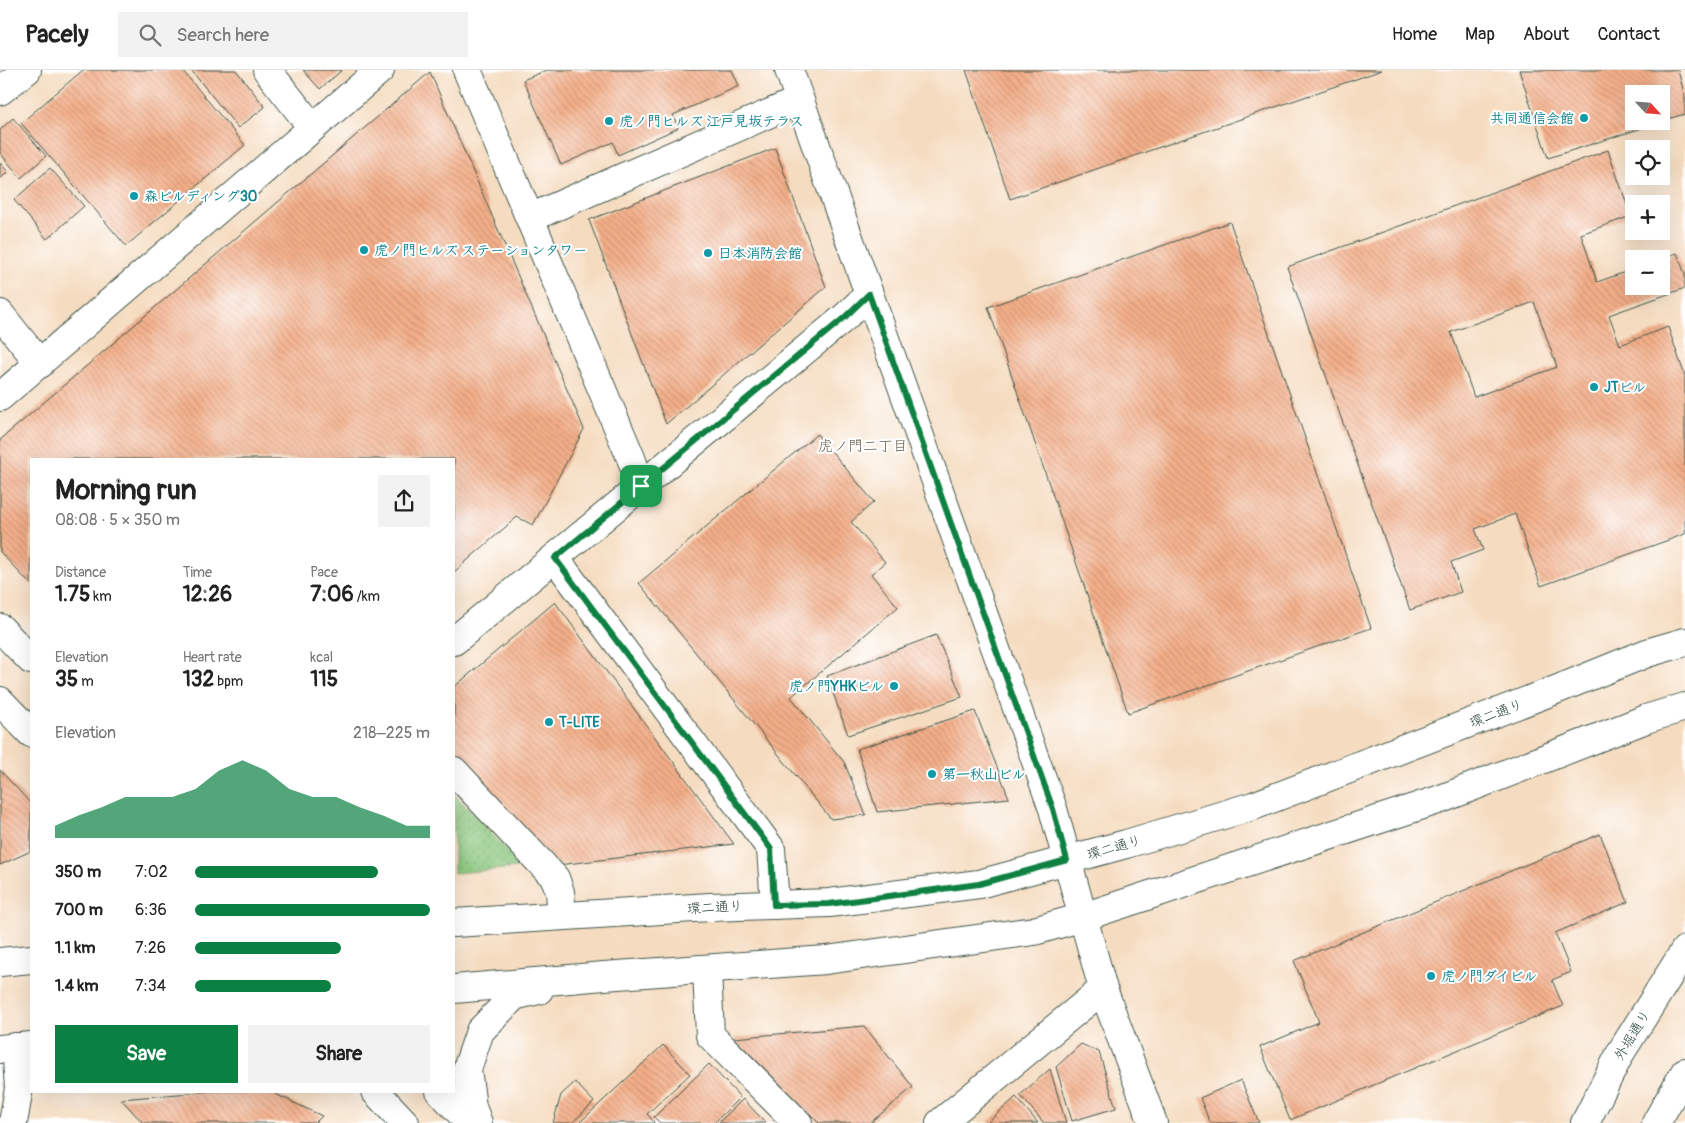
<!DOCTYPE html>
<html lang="en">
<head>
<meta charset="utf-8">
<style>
	body { margin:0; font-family:Pangolin,"Klee One",sans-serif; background:#f2f2f2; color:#222; height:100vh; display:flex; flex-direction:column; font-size:19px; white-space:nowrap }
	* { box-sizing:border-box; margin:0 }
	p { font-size:16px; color:#767676 }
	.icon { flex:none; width:28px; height:28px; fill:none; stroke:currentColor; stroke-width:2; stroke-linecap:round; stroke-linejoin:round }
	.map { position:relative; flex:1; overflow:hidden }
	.side { position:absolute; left:30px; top:388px; width:425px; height:635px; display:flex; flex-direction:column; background:#fff; border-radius:0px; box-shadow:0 5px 20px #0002 }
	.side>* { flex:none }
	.needle { width:32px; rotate:116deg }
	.tools { position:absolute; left:1625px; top:15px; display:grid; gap:10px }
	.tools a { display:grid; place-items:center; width:45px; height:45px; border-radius:0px; background:#fff; box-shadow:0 5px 20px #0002; font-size:25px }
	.pin { position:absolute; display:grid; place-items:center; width:42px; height:42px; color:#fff; margin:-21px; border-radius:10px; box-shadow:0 2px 8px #0006 }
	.round { display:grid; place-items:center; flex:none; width:52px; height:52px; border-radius:0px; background:#f2f2f2 }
	.headline { display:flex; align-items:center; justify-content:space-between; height:85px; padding:0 25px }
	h1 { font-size:28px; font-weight:700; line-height:38px }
	.figures { display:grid; grid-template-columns:repeat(3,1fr); gap:8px; height:85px; padding:5px 25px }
	.figures div { display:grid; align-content:center }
	.figures b { font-size:21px; font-weight:700 }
	.figures small { font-size:14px; font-weight:400 }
	.figures p { font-size:14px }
	.chart { height:140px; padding:10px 25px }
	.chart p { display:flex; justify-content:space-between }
	.chart svg { width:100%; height:90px; margin-top:5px; fill:#0b8043; opacity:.7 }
	.button { display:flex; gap:10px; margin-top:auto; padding:10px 25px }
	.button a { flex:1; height:58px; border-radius:0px; background:#0b8043; color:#fff; font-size:20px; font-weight:700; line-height:58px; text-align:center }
	.button a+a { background:#f2f2f2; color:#222 }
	ul { padding:0 25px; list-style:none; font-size:16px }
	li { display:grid; grid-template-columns:80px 60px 1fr; align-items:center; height:38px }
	li i { height:12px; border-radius:6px; background:#0b8043 }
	header { display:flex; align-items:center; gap:30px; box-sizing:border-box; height:70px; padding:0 25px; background:#fff; border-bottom:1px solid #e0e0e0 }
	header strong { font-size:24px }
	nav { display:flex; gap:28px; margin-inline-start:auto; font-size:18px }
	.search { width:350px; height:45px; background:#f2f2f2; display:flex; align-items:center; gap:12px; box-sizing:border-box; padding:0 18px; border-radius:0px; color:#767676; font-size:19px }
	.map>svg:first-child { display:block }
	.park { fill:url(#park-dots); stroke:#548258 }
	.building { fill:url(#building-back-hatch); fill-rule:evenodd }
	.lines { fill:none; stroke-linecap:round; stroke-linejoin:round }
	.minor-casing { stroke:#3f5549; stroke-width:30 }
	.major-casing { stroke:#3f5549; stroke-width:30 }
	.highway-casing { stroke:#3f5549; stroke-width:30 }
	.minor { stroke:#fff; stroke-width:28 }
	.major { stroke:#fff; stroke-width:28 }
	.highway { stroke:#fff; stroke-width:28 }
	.route-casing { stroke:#fff; stroke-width:10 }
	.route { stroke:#0b8043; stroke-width:6 }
	.culture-dot { fill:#0f9aa8; stroke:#fff; stroke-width:2 }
	.labels { text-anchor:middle; stroke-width:4; stroke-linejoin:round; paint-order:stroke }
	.culture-label { font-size:14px; font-weight:bold; fill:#0d838f; stroke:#fff; text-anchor:start }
	.street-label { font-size:14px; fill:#1f3d34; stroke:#fff }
	.neighbourhood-label { font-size:15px; fill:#6a6552; stroke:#fff }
</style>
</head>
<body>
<header>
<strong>Pacely</strong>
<div class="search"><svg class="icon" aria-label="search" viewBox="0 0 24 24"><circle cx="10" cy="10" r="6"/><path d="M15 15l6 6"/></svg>Search here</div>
<nav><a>Home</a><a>Map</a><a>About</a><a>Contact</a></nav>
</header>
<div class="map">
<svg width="1685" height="1053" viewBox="0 0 1685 1053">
	<defs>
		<pattern id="park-dots" width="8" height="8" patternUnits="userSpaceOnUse" patternTransform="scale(1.25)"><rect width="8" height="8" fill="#89c67c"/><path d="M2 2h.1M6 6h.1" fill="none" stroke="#6fa266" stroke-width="1.8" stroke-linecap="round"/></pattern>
		<pattern id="building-back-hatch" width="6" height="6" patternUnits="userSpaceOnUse" patternTransform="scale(1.25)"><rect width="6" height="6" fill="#f5af89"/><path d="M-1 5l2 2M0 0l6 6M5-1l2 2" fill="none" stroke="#c69071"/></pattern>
	</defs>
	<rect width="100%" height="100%" fill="#fff"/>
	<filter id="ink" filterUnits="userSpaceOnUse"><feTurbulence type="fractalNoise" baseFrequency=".02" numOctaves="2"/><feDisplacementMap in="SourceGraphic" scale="10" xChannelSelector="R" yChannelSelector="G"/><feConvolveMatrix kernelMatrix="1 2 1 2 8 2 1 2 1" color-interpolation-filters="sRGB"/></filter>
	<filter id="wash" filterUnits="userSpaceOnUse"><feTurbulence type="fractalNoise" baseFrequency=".0096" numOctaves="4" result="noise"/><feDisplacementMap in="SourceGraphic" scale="20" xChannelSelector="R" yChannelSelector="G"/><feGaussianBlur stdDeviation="1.12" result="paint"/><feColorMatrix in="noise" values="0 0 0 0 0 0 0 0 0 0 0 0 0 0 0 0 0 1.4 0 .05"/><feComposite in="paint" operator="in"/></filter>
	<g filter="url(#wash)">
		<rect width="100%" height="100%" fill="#f5dcc0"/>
		<!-- park -->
		<path class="park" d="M 454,724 L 520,794 L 516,798 L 454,803 Z"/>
		<g id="blocks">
			<!-- building -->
			<path class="building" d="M 83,0 L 182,0 L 245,75 L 126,176 L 21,53 Z
				M 191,0 L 236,0 L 265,37 L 238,58 Z
				M 303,0 L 342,0 L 320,19 Z
				M 547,0 L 732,0 L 739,16 L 673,45 L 678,58 L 618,85 L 613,72 L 561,95 L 523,10 Z
				M 966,0 L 1382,0 L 1010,129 Z
				M 1519,0 L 1678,0 L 1685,27 L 1685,44 L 1661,51 L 1661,24 L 1634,24 L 1634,51 L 1661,52 L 1548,88 Z
				M 430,2 L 584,359 L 533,455 L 517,447 L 454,502 L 454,389 L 31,389 L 31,515 L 0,482 L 0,370 Z
				M 13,48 L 46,86 L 21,108 L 0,83 L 0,60 Z
				M 775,78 L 826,217 L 666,354 L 589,150 Z
				M 1608,80 L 1631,146 L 1581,164 L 1597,212 L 1634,199 L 1634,216 L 1661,216 L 1661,189 L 1677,183 L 1685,204 L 1685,218 L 1609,245 L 1620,275 L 1668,257 L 1685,306 L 1685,464 L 1541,516 L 1515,444 L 1475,459 L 1483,480 L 1451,492 L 1461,522 L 1410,540 L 1287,197 ZM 1534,232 L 1557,297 L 1474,327 L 1451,262 Z
				M 0,93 L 8,102 L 0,109 Z
				M 50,98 L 84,136 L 47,169 L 14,130 Z
				M 1230,152 L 1371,558 L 1128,643 L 988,237 Z
				M 817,364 L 874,432 L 851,452 L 885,492 L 871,504 L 898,537 L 791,627 L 844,692 L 866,745 L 831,749 L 639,513 Z
				M 555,532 L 734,774 L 558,795 L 454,687 L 454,617 Z
				M 936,565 L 962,627 L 848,665 L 827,606 Z
				M 975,641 L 1009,728 L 877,742 L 857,679 Z
				M 0,700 L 31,734 L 31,781 L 0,795 Z
				M 1600,764 L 1628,832 L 1555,863 L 1571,902 L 1552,910 L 1563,936 L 1290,1050 L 1260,977 L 1319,952 L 1294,891 Z
				M 864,956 L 913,1017 L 870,1053 L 819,1053 L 734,968 Z
				M 1081,974 L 1099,982 L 1116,1038 L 1072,1051 L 1056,997 Z
				M 663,975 L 690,1004 L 647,1044 L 654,1052 L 653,1053 L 579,1053 Z
				M 709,994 L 740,1027 L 714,1053 L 660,1053 L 654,1047 Z
				M 1050,999 L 1066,1053 L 1044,1053 L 1020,1025 Z
				M 1241,1010 L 1259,1053 L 1210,1053 L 1200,1028 Z
				M 575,1012 L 594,1032 L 572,1053 L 553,1053 L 561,1025 Z
				M 213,1021 L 269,1021 L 322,1046 L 315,1053 L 143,1053 L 121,1029 Z
				M 1016,1027 L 1038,1053 L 989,1053 L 988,1052 Z
				M 743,1029 L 766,1053 L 718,1053 Z"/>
		</g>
	</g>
	<g filter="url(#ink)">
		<use href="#blocks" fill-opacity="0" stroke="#3f5549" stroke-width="1"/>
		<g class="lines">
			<!-- minor casing -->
			<g class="minor-casing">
				<path id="minor" d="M 267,0 L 312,57
					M 467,0 L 631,388 L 641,416
					M 789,0 L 1053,739 L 1103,919 L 1153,1053
					M 0,21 L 27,0
					M 530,148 L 800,30
					M 0,244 L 40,294
					M 0,327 L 380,0
					M 555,488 L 771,779 L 775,835
					M 454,571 L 845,247 L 869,224
					M 454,701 L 555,808 L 560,822 L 562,846
					M 707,900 L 710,965 L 798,1053
					M 13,1053 L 19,1018 L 16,977
					M 940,1053 L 1103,919"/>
			</g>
			<!-- major casing -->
			<g class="major-casing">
				<path id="major" d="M 454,853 L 710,837 L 829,833 L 979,814 L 1126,774 L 1253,736 L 1558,619 L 1647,583 L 1685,572
					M 0,892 L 31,889
					M 454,919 L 604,906 L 826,890 L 1034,861 L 1083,847 L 1441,729 L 1646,649 L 1685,637
					M 0,979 L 31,976
					M 478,1053 L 472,1037 L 467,999 L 480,961 L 514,926 L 539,920
					M 1585,1053 L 1621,982 L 1685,880
					M 1656,1053 L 1685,1002"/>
			</g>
			<!-- highway casing -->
			<g class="highway-casing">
				<path id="highway" d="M 0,558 L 31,590
					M 0,631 L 31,663
					M 375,1021 L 405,1053
					M 440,1021 L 470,1053"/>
			</g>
			<!-- minor -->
			<use href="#minor" class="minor"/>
			<!-- major -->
			<use href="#major" class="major"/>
			<!-- highway -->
			<use href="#highway" class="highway"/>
		</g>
	</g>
	<g class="lines" filter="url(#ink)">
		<!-- route casing -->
		<g class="route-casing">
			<path id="route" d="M 869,224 L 1053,739 L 1067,790 L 979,814 L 829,834 L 774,835 L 771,779 L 555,488 L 845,247 Z"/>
		</g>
		<!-- route -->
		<use href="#route" class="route"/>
	</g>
	<!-- markers -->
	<g class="culture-dot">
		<circle cx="1584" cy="48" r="5"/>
		<circle cx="609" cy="51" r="5"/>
		<circle cx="134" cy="126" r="5"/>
		<circle cx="364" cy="180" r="5"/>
		<circle cx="708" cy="183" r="5"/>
		<circle cx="1594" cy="317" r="5"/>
		<circle cx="894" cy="616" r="5"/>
		<circle cx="549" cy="652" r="5"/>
		<circle cx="932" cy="704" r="5"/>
		<circle cx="1431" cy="906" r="5"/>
	</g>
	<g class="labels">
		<!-- culture labels -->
		<g class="culture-label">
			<text x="1574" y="53" text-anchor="end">共同通信会館</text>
			<text x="619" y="56">虎ノ門ヒルズ 江戸見坂テラス</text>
			<text x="144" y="131">森ビルディング30</text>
			<text x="374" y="185">虎ノ門ヒルズ ステーションタワー</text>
			<text x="718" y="188">日本消防会館</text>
			<text x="1604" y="322">JTビル</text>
			<text x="884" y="621" text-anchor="end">虎ノ門YHKビル</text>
			<text x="559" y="657">T-LITE</text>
			<text x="942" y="709">第一秋山ビル</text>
			<text x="1441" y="911">虎ノ門ダイビル</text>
		</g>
		<!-- street labels -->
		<g class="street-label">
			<text transform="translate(1496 643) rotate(-21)" y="5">環二通り</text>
			<text transform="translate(1114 777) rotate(-16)" y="5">環二通り</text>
			<text transform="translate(715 837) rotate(-3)" y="5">環二通り</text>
			<text transform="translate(1632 965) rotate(-59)" y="5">外堀通り</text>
		</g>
		<!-- neighbourhood labels -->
		<g class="neighbourhood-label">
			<text x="863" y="381">虎ノ門二丁目</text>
		</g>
	</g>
</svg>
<div class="tools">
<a><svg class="needle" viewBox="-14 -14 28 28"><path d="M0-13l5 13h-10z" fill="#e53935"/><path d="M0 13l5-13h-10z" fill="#767676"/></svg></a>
<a><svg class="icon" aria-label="locate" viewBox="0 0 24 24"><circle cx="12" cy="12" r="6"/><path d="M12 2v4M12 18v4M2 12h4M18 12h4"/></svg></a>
<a>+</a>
<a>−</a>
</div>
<div class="pin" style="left:641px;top:416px;background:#1e9e55"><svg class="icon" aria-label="arrive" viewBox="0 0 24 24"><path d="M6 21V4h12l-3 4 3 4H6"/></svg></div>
<section class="side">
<div class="headline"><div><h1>Morning run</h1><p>08:08 · 5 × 350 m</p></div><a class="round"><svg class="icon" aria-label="share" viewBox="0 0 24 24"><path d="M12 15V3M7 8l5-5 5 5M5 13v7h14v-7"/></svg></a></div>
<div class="figures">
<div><p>Distance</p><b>1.75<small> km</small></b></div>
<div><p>Time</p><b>12:26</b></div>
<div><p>Pace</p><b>7:06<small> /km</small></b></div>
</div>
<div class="figures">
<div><p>Elevation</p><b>35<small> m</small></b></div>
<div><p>Heart rate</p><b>132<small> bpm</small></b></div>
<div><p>kcal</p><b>115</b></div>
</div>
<div class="chart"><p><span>Elevation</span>218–225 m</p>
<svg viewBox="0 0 160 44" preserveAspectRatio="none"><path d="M0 44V38L10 33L20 29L30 24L40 24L50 24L60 20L70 11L80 6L90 11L100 20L110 24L120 24L130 29L140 33L150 38L160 38V44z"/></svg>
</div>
<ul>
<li><b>350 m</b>7:02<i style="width:78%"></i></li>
<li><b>700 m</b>6:36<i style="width:100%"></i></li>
<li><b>1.1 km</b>7:26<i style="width:62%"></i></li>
<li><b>1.4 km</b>7:34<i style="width:58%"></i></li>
</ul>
<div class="button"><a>Save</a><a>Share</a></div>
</section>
</div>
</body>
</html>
